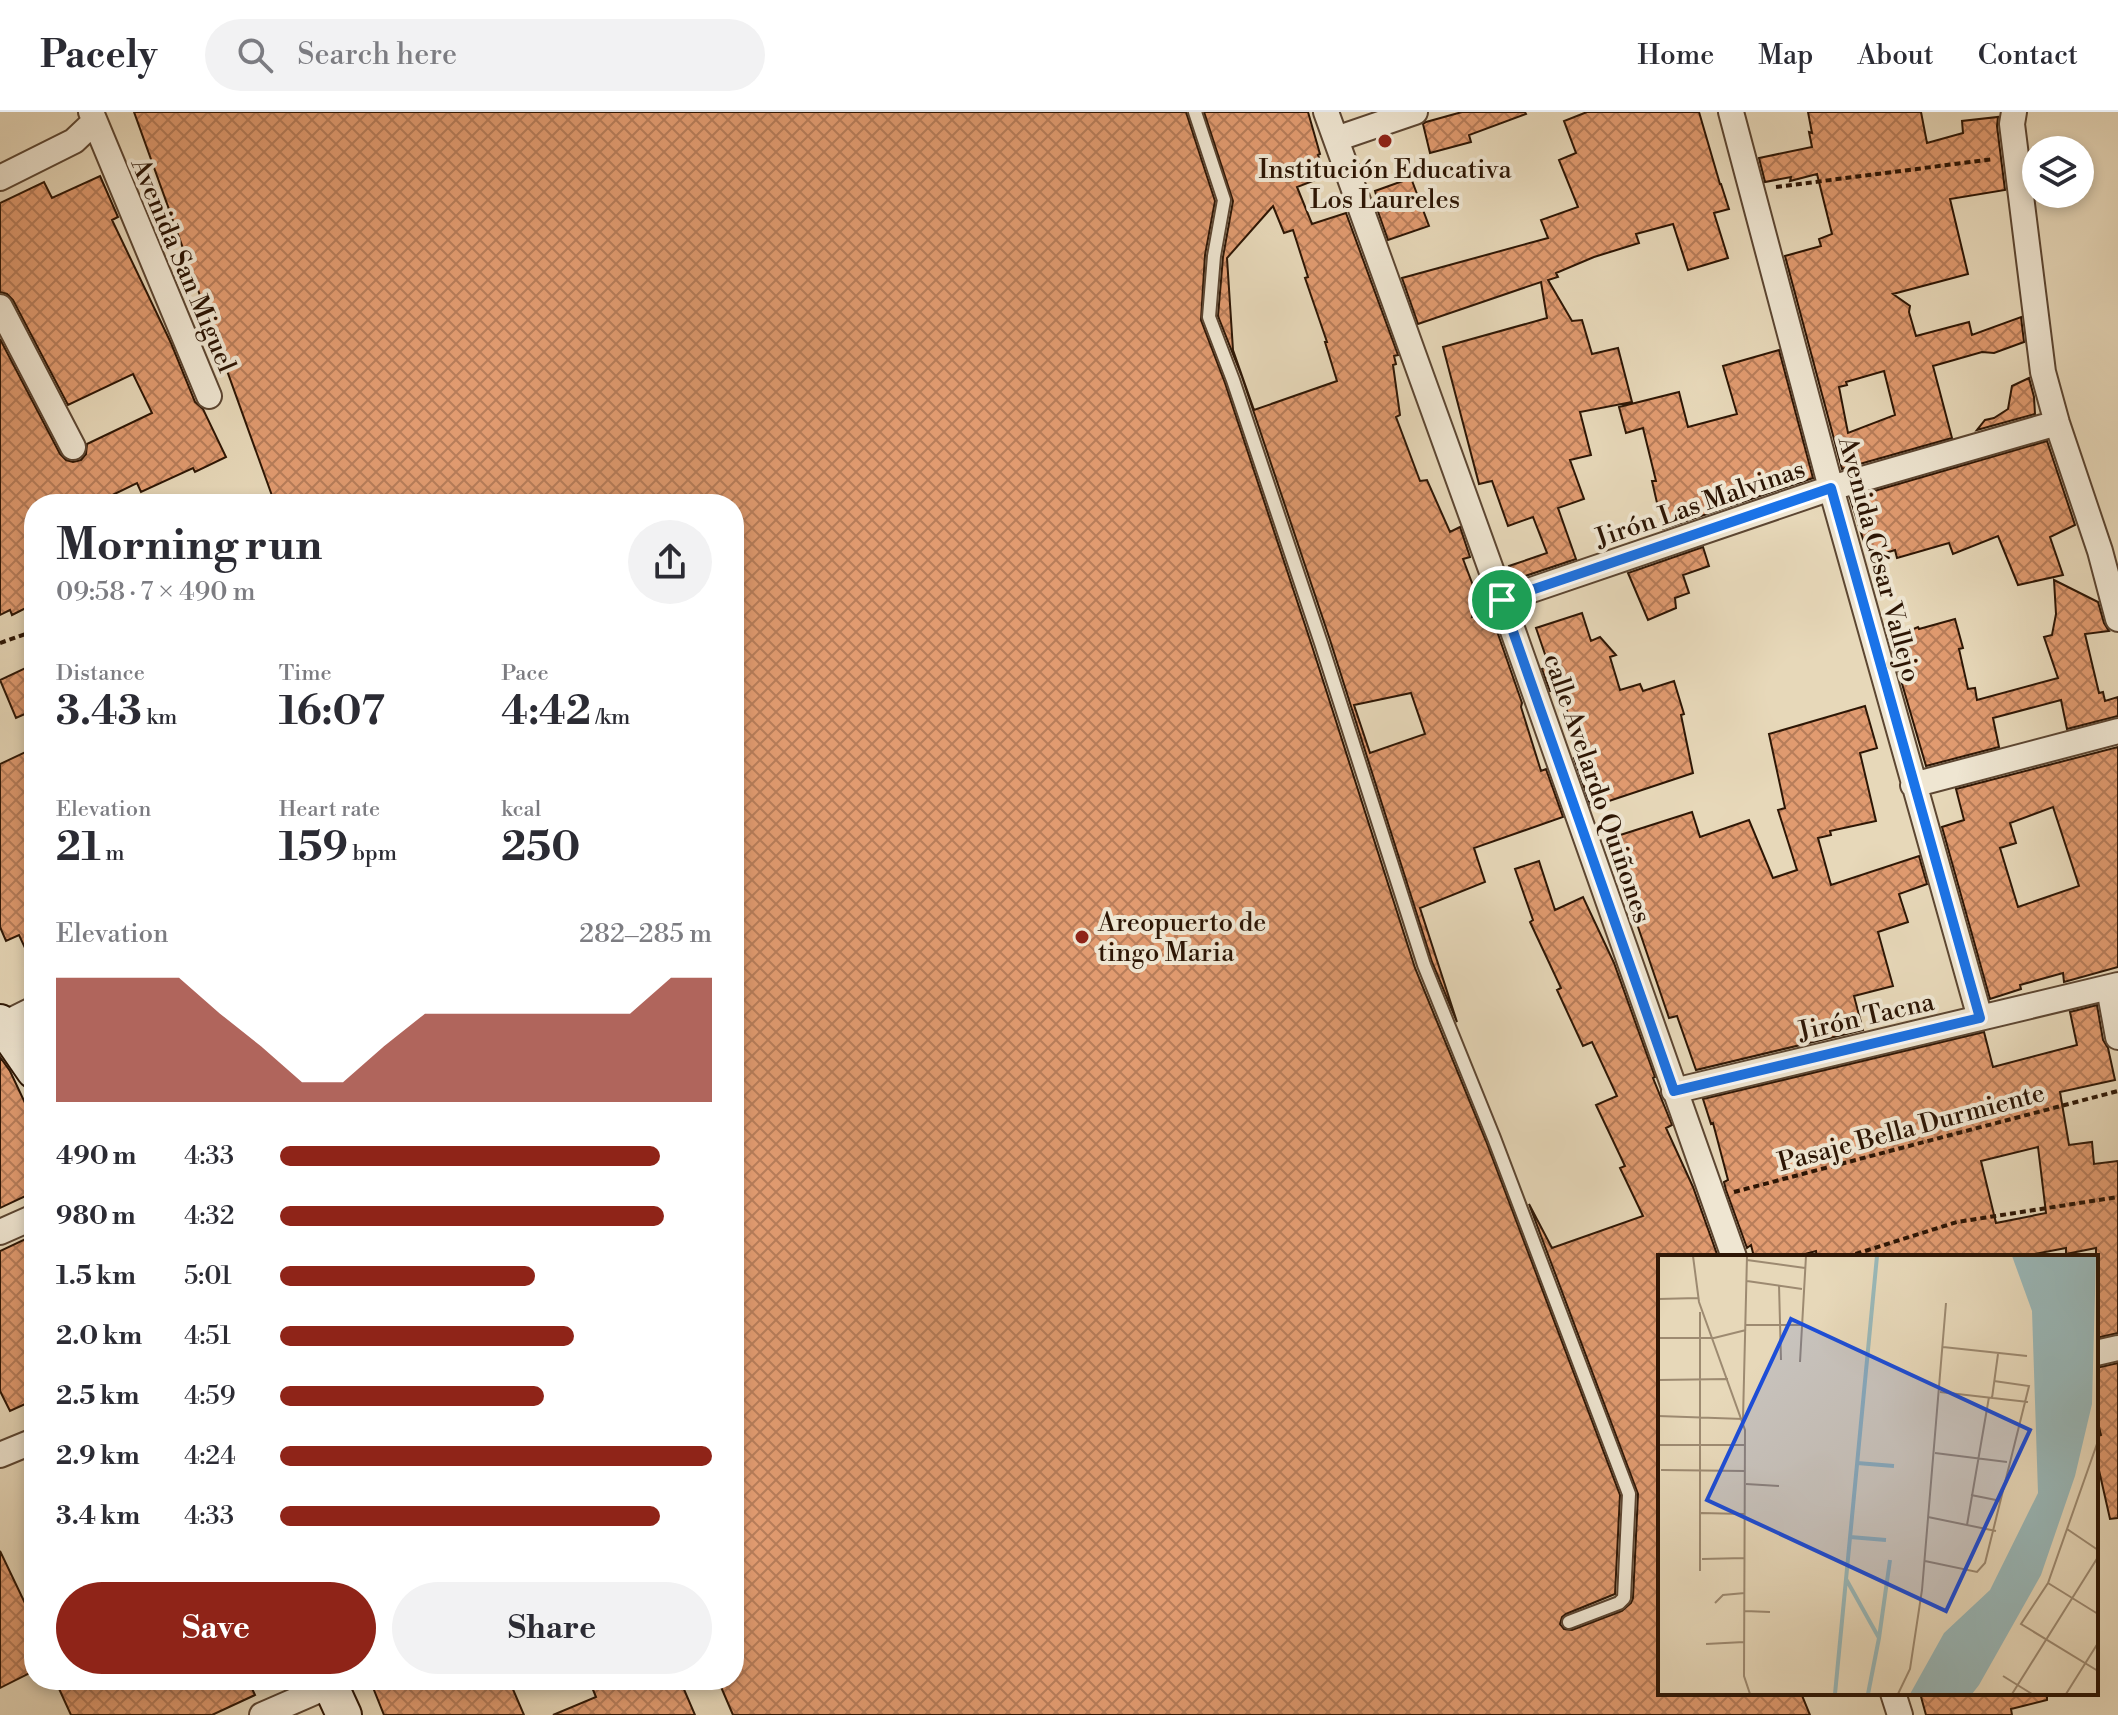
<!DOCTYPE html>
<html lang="en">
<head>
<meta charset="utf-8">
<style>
	body { margin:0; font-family:"Libre Bodoni",serif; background:#f2f2f3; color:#2b2b33; height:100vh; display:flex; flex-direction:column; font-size:30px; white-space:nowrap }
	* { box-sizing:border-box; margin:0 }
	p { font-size:26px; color:#7c7c81 }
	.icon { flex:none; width:44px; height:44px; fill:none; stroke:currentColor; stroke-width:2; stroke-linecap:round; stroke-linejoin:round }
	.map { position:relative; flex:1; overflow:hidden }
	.panel { position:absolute; left:24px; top:382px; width:720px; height:1196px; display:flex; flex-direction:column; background:#fff; border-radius:32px; box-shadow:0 4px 12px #0003 }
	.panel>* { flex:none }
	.controls { position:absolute; left:2022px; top:24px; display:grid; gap:16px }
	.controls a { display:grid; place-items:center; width:72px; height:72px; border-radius:50%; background:#fff; box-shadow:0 4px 12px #0003; font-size:40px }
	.pin { position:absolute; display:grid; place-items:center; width:68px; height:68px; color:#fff; margin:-34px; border:4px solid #fff; border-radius:50%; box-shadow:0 2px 8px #0007 }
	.round { display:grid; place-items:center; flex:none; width:84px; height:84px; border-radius:42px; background:#f2f2f3 }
	.overview { display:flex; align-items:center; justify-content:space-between; height:136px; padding:0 32px }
	h1 { font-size:44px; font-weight:700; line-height:60px }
	.metrics { display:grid; grid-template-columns:repeat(3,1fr); gap:12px; height:136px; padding:8px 32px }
	.metrics div { display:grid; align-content:center }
	.metrics b { font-size:40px; font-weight:700 }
	.metrics small { font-size:22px; font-weight:400 }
	.metrics p { font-size:22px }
	.chart { height:224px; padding:16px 32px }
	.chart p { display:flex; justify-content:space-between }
	.chart svg { width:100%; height:144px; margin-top:8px; fill:#8f2418; opacity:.7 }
	.button { display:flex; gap:16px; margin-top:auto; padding:16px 32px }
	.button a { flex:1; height:92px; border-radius:48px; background:#8f2418; color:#fff; font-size:32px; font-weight:700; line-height:92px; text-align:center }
	.button a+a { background:#f2f2f3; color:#2b2b33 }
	ul { padding:0 32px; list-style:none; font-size:26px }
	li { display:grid; grid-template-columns:128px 96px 1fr; align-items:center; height:60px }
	li i { height:20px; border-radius:10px; background:#8f2418 }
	header { display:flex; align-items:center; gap:48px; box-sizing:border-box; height:112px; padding:0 40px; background:#fff; border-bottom:2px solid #e1e1e2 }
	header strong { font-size:38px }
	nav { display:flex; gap:44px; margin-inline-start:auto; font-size:28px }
	.search { width:560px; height:72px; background:#f2f2f3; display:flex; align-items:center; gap:20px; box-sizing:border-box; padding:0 28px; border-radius:44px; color:#7c7c81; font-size:30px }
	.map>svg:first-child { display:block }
	.building { fill:url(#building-cross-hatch); stroke:#2d1605; stroke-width:2; fill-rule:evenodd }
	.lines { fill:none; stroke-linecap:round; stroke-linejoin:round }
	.service-casing { stroke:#5c4632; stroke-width:16 }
	.minor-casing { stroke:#5c4632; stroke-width:28 }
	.secondary-casing { stroke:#2d1605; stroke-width:38 }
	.path { stroke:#2d1605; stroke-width:4; stroke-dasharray:6 4; stroke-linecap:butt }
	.service { stroke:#efe6d2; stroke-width:12 }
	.minor { stroke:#efe6d2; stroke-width:24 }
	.secondary { stroke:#efe6d2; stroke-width:34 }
	.route-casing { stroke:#fff; stroke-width:16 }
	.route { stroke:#1a73e8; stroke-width:10 }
	.poi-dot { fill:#8f2418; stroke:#efe6d2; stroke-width:3 }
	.labels { text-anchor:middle; stroke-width:8; stroke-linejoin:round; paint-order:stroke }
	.poi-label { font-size:26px; fill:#2d1605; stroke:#efe6d2 }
	.street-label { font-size:26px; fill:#2d1605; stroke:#efe6d2 }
	.inset-river { fill:none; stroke:#9ab8b8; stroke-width:4 }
	.inset-road { fill:none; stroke:#9d8a71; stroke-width:2 }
	.view { fill:#1d4ed8; fill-opacity:0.15; stroke:#1d4ed8; stroke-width:4 }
	.inset-edge { fill:none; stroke:#2d1605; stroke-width:4 }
</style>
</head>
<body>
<header>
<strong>Pacely</strong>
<div class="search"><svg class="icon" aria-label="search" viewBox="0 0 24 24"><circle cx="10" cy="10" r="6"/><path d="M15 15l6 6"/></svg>Search here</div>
<nav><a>Home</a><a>Map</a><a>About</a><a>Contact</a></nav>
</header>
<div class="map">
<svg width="2118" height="1603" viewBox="0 0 2118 1603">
	<defs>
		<pattern id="building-cross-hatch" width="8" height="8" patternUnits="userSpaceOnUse" patternTransform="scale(2)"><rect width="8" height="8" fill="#e19b70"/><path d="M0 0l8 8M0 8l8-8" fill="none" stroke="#b77d5a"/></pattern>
	</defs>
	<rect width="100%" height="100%" fill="#e7d8b9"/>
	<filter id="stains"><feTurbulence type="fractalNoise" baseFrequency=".0025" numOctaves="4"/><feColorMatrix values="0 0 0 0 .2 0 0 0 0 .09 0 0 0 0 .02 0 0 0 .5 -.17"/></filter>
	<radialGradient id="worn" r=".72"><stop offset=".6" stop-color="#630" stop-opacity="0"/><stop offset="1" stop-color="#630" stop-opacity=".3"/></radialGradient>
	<!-- building -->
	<path class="building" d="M 134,0 L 1186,0 L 1215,89 L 1205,143 L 1201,208 L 1225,271 L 1312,534 L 1415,856 L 1486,1029 L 1620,1383 L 1615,1482 L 1566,1502 L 1562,1505 L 1560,1512 L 1564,1517 L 1572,1518 L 1622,1499 L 1631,1491 L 1633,1486 L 1638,1382 L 1529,1092 L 1552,1136 L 1643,1104 L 1620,1056 L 1625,1054 L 1596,993 L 1617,984 L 1592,930 L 1583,934 L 1557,878 L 1561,876 L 1530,810 L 1533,808 L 1515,757 L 1539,749 L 1555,798 L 1583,785 L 1614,851 L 1655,965 L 1653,966 L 1672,1013 L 1666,1016 L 1693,1075 L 1718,1145 L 1660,1145 L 1660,1581 L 1801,1581 L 1810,1603 L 733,1603 L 718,1568 L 734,1568 L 734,392 L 275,392 Z
		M 1204,0 L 1308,0 L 1320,42 L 1318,43 L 1326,64 L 1297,75 L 1312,112 L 1346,101 L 1398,243 L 1394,244 L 1396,252 L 1393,253 L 1400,303 L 1396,305 L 1420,369 L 1427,368 L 1450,420 L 1460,415 L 1470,445 L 1463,447 L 1477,484 L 1472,505 L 1490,499 L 1522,591 L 1521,595 L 1541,659 L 1546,657 L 1563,705 L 1474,736 L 1485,770 L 1420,796 L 1457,910 L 1432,850 L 1330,528 L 1242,265 L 1218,204 L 1223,145 L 1233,89 ZM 1273,94 L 1284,121 L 1293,118 L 1308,165 L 1305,166 L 1327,230 L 1325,230 L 1337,269 L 1254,298 L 1233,238 L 1227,146 ZM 1411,581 L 1425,622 L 1370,641 L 1354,593 Z
		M 1462,0 L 1525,0 L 1526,2 L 1469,23 L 1471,30 L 1430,41 L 1423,12 L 1426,10 Z
		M 1587,0 L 1699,0 L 1720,72 L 1721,72 L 1729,97 L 1714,101 L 1728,146 L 1688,158 L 1673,112 L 1636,122 L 1639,131 L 1594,145 L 1556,161 L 1558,165 L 1548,168 L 1572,209 L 1582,208 L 1592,242 L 1618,236 L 1632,290 L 1580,300 L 1591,343 L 1570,348 L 1584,387 L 1558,396 L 1576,447 L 1513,468 L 1509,454 L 1547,441 L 1533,405 L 1508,414 L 1492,369 L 1479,372 L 1443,235 L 1547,206 L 1541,170 L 1418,212 L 1402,166 L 1548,126 L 1541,108 L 1578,95 L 1559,48 L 1576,41 L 1564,9 Z
		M 1808,0 L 1921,0 L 1927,31 L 1963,21 L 1962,9 L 1998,5 L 1997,14 L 2005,78 L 1950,87 L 1968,162 L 1893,182 L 1910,194 L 1909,200 L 1916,224 L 1969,210 L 1972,223 L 2021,205 L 2024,230 L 1994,241 L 1982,240 L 1933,254 L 1952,326 L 1842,357 L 1785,144 L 1821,134 L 1819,127 L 1832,122 L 1817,62 L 1790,69 L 1791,65 L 1765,70 L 1759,46 L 1812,35 L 1809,20 L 1812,21 ZM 1884,259 L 1895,303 L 1848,321 L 1839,275 L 1847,273 L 1846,270 Z
		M 100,64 L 118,105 L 112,108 L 171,231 L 195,290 L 203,297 L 226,345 L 195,360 L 193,356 L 141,380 L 137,371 L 94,392 L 34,392 L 34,492 L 12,503 L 10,498 L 0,503 L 0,227 L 60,342 L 66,348 L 73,350 L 81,348 L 86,342 L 87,332 L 152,301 L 133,262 L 68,293 L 13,188 L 7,182 L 0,180 L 0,91 L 44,70 L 52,86 Z
		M 1411,66 L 1429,114 L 1388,128 L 1375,91 L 1378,90 L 1375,79 Z
		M 1779,238 L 1813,366 L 1663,417 L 1652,369 L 1656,369 L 1643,316 L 1626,321 L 1619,295 L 1679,280 L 1688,315 L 1737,302 L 1723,254 Z
		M 2029,266 L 2034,285 L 2035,302 L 1977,318 L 1985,308 L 1994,306 L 2008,297 L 2012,274 Z
		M 2047,329 L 2075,413 L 2050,425 L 2063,463 L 2018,473 L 1998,424 L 1953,442 L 1949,431 L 1897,446 L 1895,438 L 1869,446 L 1850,386 Z
		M 1703,435 L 1709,454 L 1683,463 L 1689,481 L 1675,486 L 1676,496 L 1648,508 L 1628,461 Z
		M 2054,468 L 2098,490 L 2104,511 L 2109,519 L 2085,522 L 2099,581 L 2103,580 L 2105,589 L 2118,585 L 2118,604 L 2067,617 L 2061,588 L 1993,606 L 1999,635 L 1926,654 L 1889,527 L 1918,515 L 1919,517 L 1955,507 L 1963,536 L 1959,537 L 1968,577 L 1975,576 L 1977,588 L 2058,566 L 2044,525 L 2052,523 L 2056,502 Z
		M 1582,501 L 1591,529 L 1600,525 L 1616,543 L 1610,545 L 1620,578 L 1640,572 L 1643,579 L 1674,569 L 1684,602 L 1681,603 L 1693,661 L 1591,695 L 1574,646 L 1581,644 L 1560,576 L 1550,579 L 1542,557 L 1549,554 L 1536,516 Z
		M 34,552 L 34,598 L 16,606 L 0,568 Z
		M 1865,594 L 1877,636 L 1860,641 L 1876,709 L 1830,719 L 1831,723 L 1818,726 L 1831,773 L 1919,744 L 1927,772 L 1899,782 L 1908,810 L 1878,820 L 1893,874 L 1854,884 L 1863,918 L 1696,958 L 1677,904 L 1669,906 L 1620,762 L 1623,761 L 1611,726 L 1692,700 L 1700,725 L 1749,708 L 1773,766 L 1797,758 L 1778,698 L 1785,696 L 1769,622 Z
		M 2118,635 L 2118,855 L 2064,870 L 2063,861 L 2020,873 L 2021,877 L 1990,887 L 1942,715 L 1964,708 L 1956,677 ZM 2053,695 L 2079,774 L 2018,795 L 2000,736 L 2016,731 L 2010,711 Z
		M 34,636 L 34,855 L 19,823 L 6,829 L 0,815 L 0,652 Z
		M 2097,893 L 2103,928 L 2108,936 L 2115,968 L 2060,980 L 2069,1033 L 2092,1030 L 2094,1052 L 2118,1049 L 2118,1221 L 2096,1226 L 2096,1136 L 2066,1142 L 2066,1136 L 2019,1145 L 1817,1145 L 1816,1139 L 1794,1145 L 1754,1145 L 1751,1133 L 1747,1136 L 1726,1078 L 1724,1070 L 1728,1068 L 1713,1011 L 1711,1012 L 1703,987 L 1984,920 L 1993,955 L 2077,933 L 2070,900 ZM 2038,1035 L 2046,1101 L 1996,1111 L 1981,1049 Z
		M 0,945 L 10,959 L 34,1010 L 34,1080 L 0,1096 Z
		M 34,1123 L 34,1288 L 10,1299 L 0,1279 L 0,1139 Z
		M 2118,1251 L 2118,1406 L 2110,1407 L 2096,1345 L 2096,1324 L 2101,1323 L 2096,1303 L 2096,1256 Z
		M 0,1439 L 34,1510 L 34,1559 L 0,1576 Z
		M 55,1568 L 248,1568 L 255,1583 L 212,1603 L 71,1603 Z
		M 370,1568 L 509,1568 L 524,1603 L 384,1603 Z
		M 589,1568 L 680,1568 L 695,1603 L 553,1603 L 596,1585 Z
		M 1920,1581 L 2047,1581 L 2047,1588 L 2011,1597 L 2012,1603 L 1926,1603 Z"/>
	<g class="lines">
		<!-- service casing -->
		<g class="service-casing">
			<path id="service" d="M 1195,0 L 1224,88 L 1214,144 L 1209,205 L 1233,268 L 1321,531 L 1424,853 L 1494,1026 L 1629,1382 L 1624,1486 L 1619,1491 L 1569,1510"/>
		</g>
		<!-- minor casing -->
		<g class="minor-casing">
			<path id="minor" d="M 91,0 L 209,284
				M 1326,0 L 1502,488 L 1734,1145
				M 1731,0 L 1831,376 L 1980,906
				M 2014,0 L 2012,12 L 2043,260 L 2057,311 L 2100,439 L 2118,507
				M 1336,27 L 1415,0
				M 0,66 L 74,29 L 94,10
				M 0,195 L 73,335
				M 1502,488 L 1831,376 L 2057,311
				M 1913,673 L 2118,619
				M 2109,876 L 2118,925
				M 2,913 L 34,897
				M 1674,979 L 2118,873
				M 0,1120 L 34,1105
				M 2096,1241 L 2118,1236
				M 0,1343 L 34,1329
				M 1893,1581 L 1900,1603
				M 262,1603 L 331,1573"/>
		</g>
		<!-- secondary casing -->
		<g class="secondary-casing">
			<path id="secondary" d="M 0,910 L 34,959
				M 328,1568 L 344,1603"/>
		</g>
		<!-- path -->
		<path class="path" d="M 1776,75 L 1994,47
			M 0,531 L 34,519
			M 1734,1080 L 2118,979
			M 1846,1145 L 1957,1110 L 2118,1085"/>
		<!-- service -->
		<use href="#service" class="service"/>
		<!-- minor -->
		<use href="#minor" class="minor"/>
		<!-- secondary -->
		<use href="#secondary" class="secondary"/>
	</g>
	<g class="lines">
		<!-- route casing -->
		<g class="route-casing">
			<path id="route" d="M 1831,376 L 1980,906 L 1674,979 L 1502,488 Z"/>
		</g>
		<!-- route -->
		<use href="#route" class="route"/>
	</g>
	<!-- markers -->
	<g class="poi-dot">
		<circle cx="1385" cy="29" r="8"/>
		<circle cx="1082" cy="825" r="8"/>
	</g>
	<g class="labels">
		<!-- poi labels -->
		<g class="poi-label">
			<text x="1385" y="66">Institución Educativa<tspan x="1385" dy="30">Los Laureles</tspan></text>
			<text x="1098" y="819" text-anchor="start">Areopuerto de<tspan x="1098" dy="30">tingo Maria</tspan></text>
		</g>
		<!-- street labels -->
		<g class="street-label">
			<text transform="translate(184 153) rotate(67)" y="9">Avenida San Miguel</text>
			<text transform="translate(1700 391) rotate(-19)" y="9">Jirón Las Malvinas</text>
			<text transform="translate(1880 447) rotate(75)" y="9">Avenida César Vallejo</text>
			<text transform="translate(1598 676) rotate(71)" y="9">calle Avelardo Quiñones</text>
			<text transform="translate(1866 904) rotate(-13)" y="9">Jirón Tacna</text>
			<text transform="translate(1911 1015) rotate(-15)" y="9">Pasaje Bella Durmiente</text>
		</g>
	</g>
	<!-- overview -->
	<g transform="translate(1658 1143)">
		<rect width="440" height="440" fill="#e7d8b9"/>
		<path d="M 354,1 L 438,1 L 434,149 L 417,221 L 383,320 L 321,430 L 314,439 L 252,439 L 286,378 L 332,335 L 380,238 L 374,56 Z" fill="#9ab8b8"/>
		<path class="inset-river" d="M 199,208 L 236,211M 192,282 L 228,285M 188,324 L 221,383 L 210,439M 221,383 L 232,305M 177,439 L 219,1"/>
		<path class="inset-road" d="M 35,1 L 41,47 L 87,175 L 86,421 L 92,439M 89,5 L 147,13M 89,26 L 144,34M 121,30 L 123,105M 0,44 L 40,43M 88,70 L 143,70M 0,83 L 56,83 L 88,75M 285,92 L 369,101M 142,107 L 148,1M 0,125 L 70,124M 282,137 L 370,147M 334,143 L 340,99M 0,161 L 85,164 L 89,1M 440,186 L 390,328 L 363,369 L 440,416M 0,190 L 87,190M 277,198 L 349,207M 3,215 L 87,216M 88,229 L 121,231M 313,240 L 343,246M 43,258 L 86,259M 270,262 L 338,276M 309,270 L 331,142M 409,274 L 440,295M 44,304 L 87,303M 267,306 L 319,317 L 327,308 L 371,131 L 336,126M 42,316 L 42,57M 390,328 L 440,359M 57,348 L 65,340 L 87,338M 87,356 L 112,357M 48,389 L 86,387M 345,421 L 374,439M 240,439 L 252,414 L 264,335 L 288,48M 354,439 L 440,302M 408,439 L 440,388"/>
		<path class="view" d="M 133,64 L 372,175 L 288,356 L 49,245 Z"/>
		<rect width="440" height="440" class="inset-edge"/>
	</g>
	<rect width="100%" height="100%" filter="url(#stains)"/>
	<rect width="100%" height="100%" fill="url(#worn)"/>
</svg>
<div class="controls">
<a><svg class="icon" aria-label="layers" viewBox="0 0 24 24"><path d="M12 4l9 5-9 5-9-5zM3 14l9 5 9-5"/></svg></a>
</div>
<div class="pin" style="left:1502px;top:488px;background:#1e9e55"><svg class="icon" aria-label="arrive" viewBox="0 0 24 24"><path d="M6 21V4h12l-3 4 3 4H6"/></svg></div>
<section class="panel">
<div class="overview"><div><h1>Morning run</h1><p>09:58 · 7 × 490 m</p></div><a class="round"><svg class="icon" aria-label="share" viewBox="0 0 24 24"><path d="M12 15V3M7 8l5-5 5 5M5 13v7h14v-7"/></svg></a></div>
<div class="metrics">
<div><p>Distance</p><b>3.43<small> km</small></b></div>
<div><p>Time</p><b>16:07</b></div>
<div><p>Pace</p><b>4:42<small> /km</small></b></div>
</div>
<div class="metrics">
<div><p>Elevation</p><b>21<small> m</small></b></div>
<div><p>Heart rate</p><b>159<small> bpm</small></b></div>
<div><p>kcal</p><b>250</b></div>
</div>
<div class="chart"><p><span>Elevation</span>282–285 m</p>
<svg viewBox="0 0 160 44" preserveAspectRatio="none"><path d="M0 44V6L10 6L20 6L30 6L40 17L50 27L60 38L70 38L80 27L90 17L100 17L110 17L120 17L130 17L140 17L150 6L160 6V44z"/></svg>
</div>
<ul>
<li><b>490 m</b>4:33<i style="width:88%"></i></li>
<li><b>980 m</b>4:32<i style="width:89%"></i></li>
<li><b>1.5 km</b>5:01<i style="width:59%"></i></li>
<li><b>2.0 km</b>4:51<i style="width:68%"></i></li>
<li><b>2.5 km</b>4:59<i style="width:61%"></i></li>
<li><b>2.9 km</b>4:24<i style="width:100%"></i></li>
<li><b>3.4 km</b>4:33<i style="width:88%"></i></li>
</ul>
<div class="button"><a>Save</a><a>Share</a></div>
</section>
</div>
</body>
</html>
